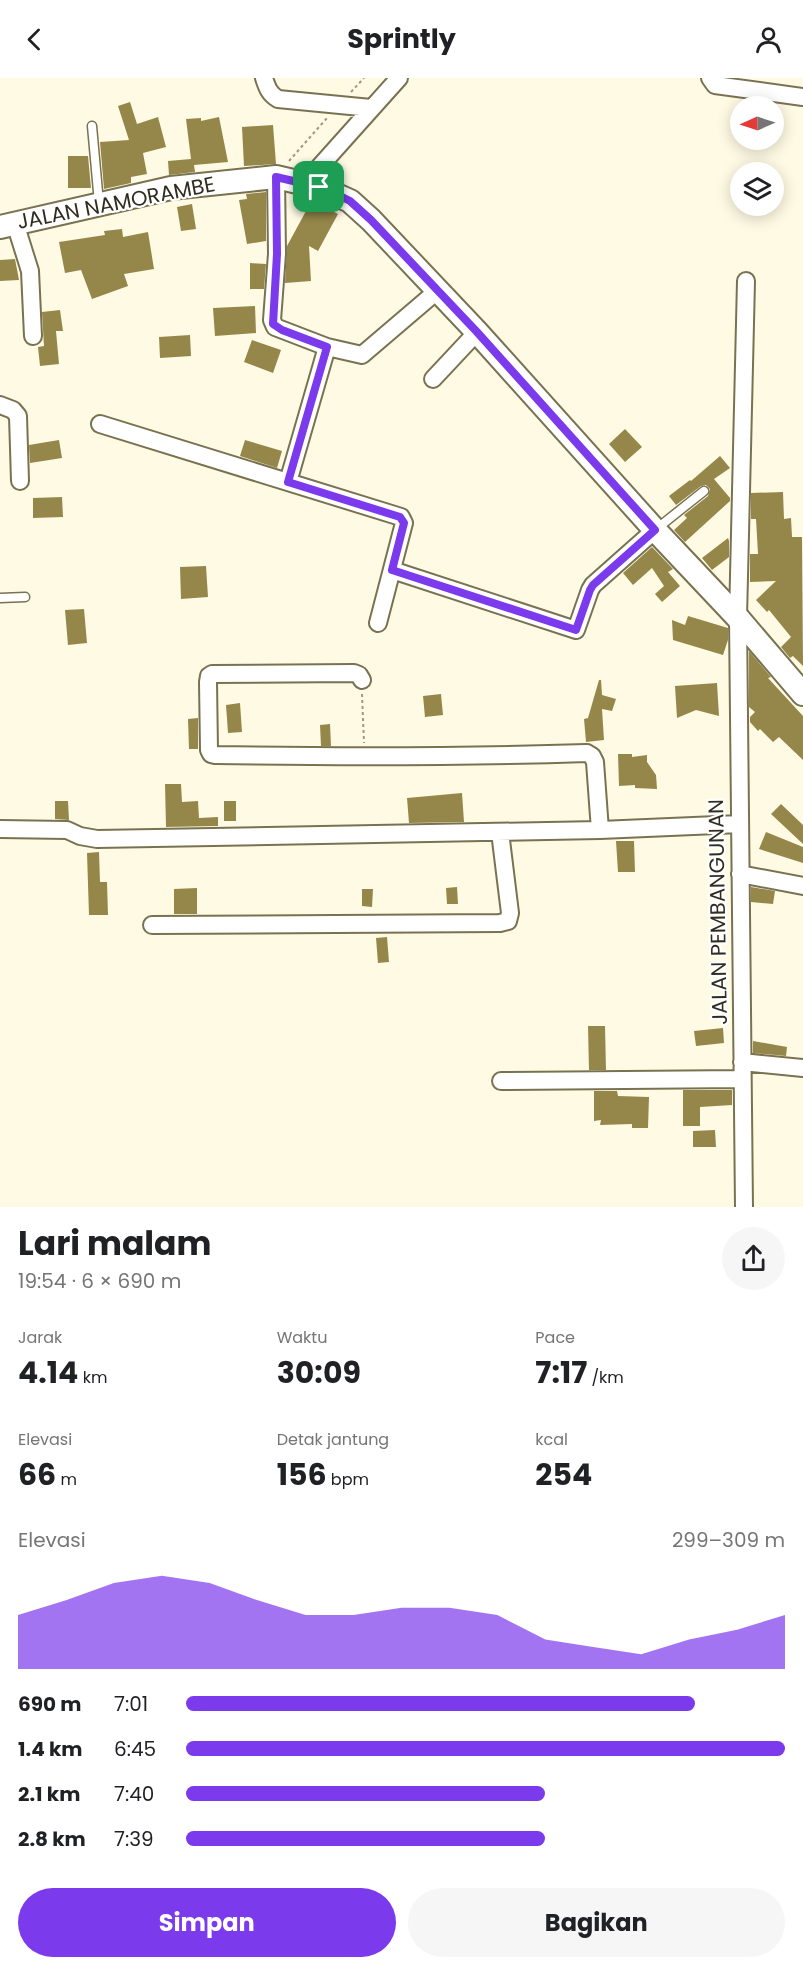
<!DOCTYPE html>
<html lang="id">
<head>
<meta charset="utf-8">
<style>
	body { margin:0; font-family:Poppins,sans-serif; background:#f6f6f6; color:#202124; height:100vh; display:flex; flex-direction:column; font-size:22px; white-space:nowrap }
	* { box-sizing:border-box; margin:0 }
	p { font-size:20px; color:#757577 }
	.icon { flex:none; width:33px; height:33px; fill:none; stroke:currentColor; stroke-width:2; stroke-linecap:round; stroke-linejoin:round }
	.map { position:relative; height:1129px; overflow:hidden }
	.side { display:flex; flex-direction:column; background:#fff; flex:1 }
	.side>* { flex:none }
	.needle { width:39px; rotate:267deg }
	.fabs { position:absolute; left:730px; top:18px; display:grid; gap:12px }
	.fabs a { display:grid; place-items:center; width:54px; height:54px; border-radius:50%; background:#fff; box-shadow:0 3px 15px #0003; font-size:30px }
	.pin { position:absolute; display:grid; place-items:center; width:51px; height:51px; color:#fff; margin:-26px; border-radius:12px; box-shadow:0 3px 9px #0006 }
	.round { display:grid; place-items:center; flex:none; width:63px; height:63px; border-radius:32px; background:#f6f6f6 }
	.summary { display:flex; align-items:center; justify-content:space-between; height:102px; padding:0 18px }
	h1 { font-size:33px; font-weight:700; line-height:45px }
	.stats { display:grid; grid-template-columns:repeat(3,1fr); gap:9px; height:102px; padding:6px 18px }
	.stats div { display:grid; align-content:center }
	.stats b { font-size:30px; font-weight:700 }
	.stats small { font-size:16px; font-weight:400 }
	.stats p { font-size:16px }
	.chart { height:168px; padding:12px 18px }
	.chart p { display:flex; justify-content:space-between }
	.chart svg { width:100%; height:108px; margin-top:6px; fill:#7c3aed; opacity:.7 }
	.button { display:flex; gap:12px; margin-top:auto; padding:12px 18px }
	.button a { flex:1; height:69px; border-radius:36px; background:#7c3aed; color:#fff; font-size:24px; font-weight:700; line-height:69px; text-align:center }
	.button a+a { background:#f6f6f6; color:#202124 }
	ul { padding:0 18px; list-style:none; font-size:20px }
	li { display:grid; grid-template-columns:96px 72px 1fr; align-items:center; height:45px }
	li i { height:15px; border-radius:8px; background:#7c3aed }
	header { display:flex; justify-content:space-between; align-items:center; height:78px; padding:0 18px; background:#fff; font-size:27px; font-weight:700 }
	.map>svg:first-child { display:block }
	.building { fill:#95874a }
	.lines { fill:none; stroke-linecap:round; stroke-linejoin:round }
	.service-casing { stroke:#797251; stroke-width:11 }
	.minor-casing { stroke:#797251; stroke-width:20 }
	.secondary-casing { stroke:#797251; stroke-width:26 }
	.path { stroke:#9c9987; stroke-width:2; stroke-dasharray:3 3; stroke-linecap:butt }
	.service { stroke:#fff; stroke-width:8 }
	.minor { stroke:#fff; stroke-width:16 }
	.secondary { stroke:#fff; stroke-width:22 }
	.route-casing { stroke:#fff; stroke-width:12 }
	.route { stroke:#7c3aed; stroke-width:8 }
	.labels { text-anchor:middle; stroke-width:4.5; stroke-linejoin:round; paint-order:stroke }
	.street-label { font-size:21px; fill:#302d20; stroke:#fff }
</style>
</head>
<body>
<header><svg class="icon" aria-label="back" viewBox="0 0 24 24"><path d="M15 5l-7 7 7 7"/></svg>Sprintly<svg class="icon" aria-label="person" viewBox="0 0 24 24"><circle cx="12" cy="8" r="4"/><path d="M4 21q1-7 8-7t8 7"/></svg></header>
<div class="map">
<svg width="803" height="1129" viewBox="0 0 803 1129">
	<rect width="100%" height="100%" fill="#fefae4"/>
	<!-- building -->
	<path class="building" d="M 130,24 L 137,46 L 158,39 L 166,69 L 143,75 L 147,96 L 131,99 L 131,105 L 104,111 L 100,64 L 129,62 L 118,28 Z
		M 219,39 L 228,84 L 194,87 L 195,94 L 169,97 L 168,83 L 191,81 L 186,41 L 201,40 L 201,43 Z
		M 273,47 L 276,86 L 244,88 L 242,49 Z
		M 68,78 L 88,78 L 91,110 L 68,110 Z
		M 266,114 L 266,163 L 247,166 L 239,122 L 247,121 L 246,116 Z
		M 312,122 L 338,136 L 318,173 L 309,168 L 311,203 L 285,205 L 287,168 Z
		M 192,126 L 196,151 L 181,153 L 177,129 Z
		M 122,151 L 123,159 L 148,154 L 154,191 L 124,196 L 128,208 L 92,221 L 81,192 L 65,195 L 59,164 L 105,157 L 104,153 Z
		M 15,181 L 19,202 L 0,203 L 0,182 Z
		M 250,185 L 266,186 L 264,211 L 250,211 Z
		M 255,228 L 256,255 L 215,258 L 213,230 Z
		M 60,232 L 63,253 L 56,253 L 59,286 L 40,288 L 38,269 L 44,268 L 42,234 Z
		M 190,257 L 191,278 L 160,280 L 159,259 Z
		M 252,262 L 281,272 L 273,295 L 244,284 Z
		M 625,351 L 642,369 L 625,384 L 609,366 Z
		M 59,362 L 62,380 L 30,385 L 29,367 Z
		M 245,362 L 282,373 L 277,390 L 240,378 Z
		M 720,378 L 730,390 L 714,401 L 730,420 L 730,423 L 685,464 L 674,452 L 687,440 L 684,437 L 708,418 L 710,411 L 706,407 L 701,408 L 676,427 L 669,418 L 690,402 L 691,403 Z
		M 783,414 L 784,441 L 791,440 L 792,459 L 802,459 L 803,588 L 793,578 L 790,580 L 781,569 L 791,559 L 769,532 L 767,534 L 756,522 L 776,503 L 750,504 L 750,476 L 758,476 L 756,441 L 751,441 L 751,415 Z
		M 62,419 L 63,439 L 33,440 L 33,420 Z
		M 728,460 L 729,463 L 729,479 L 712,492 L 702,480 Z
		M 652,469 L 673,491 L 668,494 L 680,508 L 662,524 L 655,516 L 664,508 L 652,490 L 633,507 L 623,495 Z
		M 206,488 L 208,519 L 181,521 L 180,489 Z
		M 84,531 L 87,565 L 68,567 L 65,532 Z
		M 688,538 L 728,550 L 728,562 L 723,577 L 673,562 L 672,542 L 685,547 Z
		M 749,573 L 771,599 L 768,600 L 803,638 L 803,682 L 779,659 L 773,664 L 760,651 L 758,653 L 750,644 L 750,639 L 755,634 L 749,629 Z
		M 599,602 L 601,602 L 602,617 L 616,621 L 612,633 L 602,631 L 604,662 L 586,664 L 584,641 L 588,640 Z
		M 717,605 L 719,638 L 696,632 L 677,640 L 675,608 Z
		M 441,616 L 443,637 L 425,639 L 423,618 Z
		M 240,625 L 242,654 L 228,655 L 226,627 Z
		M 198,640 L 198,671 L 189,671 L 188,641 Z
		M 330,646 L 331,668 L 321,668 L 320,647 Z
		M 618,676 L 632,676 L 632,679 L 647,677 L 647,684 L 656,697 L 657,711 L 635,710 L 635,707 L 619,708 Z
		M 165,706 L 181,706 L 182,724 L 198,723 L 199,740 L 218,739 L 218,748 L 166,749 Z
		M 462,715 L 464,744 L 409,745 L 407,720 Z
		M 55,723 L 68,723 L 69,742 L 55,741 Z
		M 224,723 L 236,723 L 236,743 L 224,743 Z
		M 781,726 L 803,747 L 803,766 L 771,736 Z
		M 766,754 L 803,769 L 803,785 L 759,771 Z
		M 616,763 L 634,763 L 635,794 L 618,794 Z
		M 99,774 L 100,804 L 107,804 L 108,837 L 89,837 L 87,775 Z
		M 457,809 L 458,826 L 447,826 L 446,810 Z
		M 751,809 L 775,813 L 773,826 L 751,824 Z
		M 197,810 L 197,836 L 174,836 L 174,811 Z
		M 362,811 L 373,811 L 372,829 L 362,828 Z
		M 387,859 L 389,884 L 378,885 L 376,860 Z
		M 588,948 L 605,948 L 606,992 L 589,992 Z
		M 723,950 L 724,965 L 696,968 L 694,953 Z
		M 753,963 L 787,969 L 786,978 L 753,975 Z
		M 683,1012 L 732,1012 L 732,1027 L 700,1029 L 700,1048 L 683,1048 Z
		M 594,1013 L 617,1013 L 618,1018 L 649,1019 L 648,1050 L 632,1050 L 632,1046 L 600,1047 L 601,1042 L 594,1043 Z
		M 715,1052 L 716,1069 L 693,1069 L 693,1053 Z"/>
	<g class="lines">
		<!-- service casing -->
		<g class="service-casing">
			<path id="service" d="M 92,48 L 99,125
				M 655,452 L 704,413
				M 0,520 L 25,519"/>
		</g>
		<!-- minor casing -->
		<g class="minor-casing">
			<path id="minor" d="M 264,0 C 267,9 269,16 278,21 L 371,30
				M 710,0 L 715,7 L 803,19
				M 276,99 L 277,176 L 272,242 L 275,249 L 327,269 L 362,277 L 437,213
				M 305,105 L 399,0
				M 15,145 L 30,193 L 33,258
				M 433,301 L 477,254
				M 0,327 L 13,332 L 18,338 L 20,403
				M 100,346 L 401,439 L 404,445 L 378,545
				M 288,404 L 327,269
				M 392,492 L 576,552 L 590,512 L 593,507 L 655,452
				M 362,602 L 359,597 L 354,595 L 212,596 L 209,598 L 208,604 L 209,672 L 211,676 L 215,677 C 339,679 463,679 587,675 L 592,678 L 595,684 L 600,752
				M 0,751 L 67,752 L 80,758 L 97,761 L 600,752 L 740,746
				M 740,796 L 803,808
				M 152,847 L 500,845 L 508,843 L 510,835 L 500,754
				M 742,984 L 803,990
				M 501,1003 L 742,1001
				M 744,1129 L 738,540 L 746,203"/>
		</g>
		<!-- secondary casing -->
		<g class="secondary-casing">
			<path id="secondary" d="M 0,149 L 171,110 L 276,99 L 319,109 L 350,123 L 371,142 L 477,254 L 655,452 L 738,540 L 803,616"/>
		</g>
		<!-- path -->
		<path class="path" d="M 351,14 L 364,0
			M 289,83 L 327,40
			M 362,616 L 364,665"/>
		<!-- service -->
		<use href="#service" class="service"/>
		<!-- minor -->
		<use href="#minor" class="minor"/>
		<!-- secondary -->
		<use href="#secondary" class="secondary"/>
	</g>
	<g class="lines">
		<!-- route casing -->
		<g class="route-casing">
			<path id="route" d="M 276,99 L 319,109 L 338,117 L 350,123 L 371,142 L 477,254 L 655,452 L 593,507 L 590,512 L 576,552 L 392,492 L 404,445 L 400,439 L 288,404 L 327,269 L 282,252 L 273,246 L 277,176 Z"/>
		</g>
		<!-- route -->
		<use href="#route" class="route"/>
	</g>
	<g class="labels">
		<!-- street labels -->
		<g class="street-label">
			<text transform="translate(116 125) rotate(-11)" y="7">JALAN NAMORAMBE</text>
			<text transform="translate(718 834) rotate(-91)" y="7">JALAN PEMBANGUNAN</text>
		</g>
	</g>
</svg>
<div class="fabs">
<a><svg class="needle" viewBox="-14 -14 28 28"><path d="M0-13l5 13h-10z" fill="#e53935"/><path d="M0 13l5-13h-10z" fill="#757577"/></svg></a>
<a><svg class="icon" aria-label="layers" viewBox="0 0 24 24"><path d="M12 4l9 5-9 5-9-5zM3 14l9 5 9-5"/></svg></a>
</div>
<div class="pin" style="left:319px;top:109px;background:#1e9e55"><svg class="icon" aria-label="arrive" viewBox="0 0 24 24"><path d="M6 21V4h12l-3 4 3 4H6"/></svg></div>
</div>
<section class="side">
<div class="summary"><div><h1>Lari malam</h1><p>19:54 · 6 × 690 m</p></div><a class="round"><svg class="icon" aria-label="share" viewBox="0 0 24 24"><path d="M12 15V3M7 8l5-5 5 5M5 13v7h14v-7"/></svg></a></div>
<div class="stats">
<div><p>Jarak</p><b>4.14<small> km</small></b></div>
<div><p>Waktu</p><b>30:09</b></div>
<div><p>Pace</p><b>7:17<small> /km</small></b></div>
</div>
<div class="stats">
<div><p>Elevasi</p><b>66<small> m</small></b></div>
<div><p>Detak jantung</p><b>156<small> bpm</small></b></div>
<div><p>kcal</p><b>254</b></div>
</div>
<div class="chart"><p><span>Elevasi</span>299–309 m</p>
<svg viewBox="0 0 160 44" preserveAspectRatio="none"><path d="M0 44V22L10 16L20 9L30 6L40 9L50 16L60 22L70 22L80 19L90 19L100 22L110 32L120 35L130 38L140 32L150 28L160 22V44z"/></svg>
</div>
<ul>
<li><b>690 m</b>7:01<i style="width:85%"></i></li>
<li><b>1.4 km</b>6:45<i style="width:100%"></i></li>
<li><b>2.1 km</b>7:40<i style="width:60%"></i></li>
<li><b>2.8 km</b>7:39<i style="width:60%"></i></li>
</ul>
<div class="button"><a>Simpan</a><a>Bagikan</a></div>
</section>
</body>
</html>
